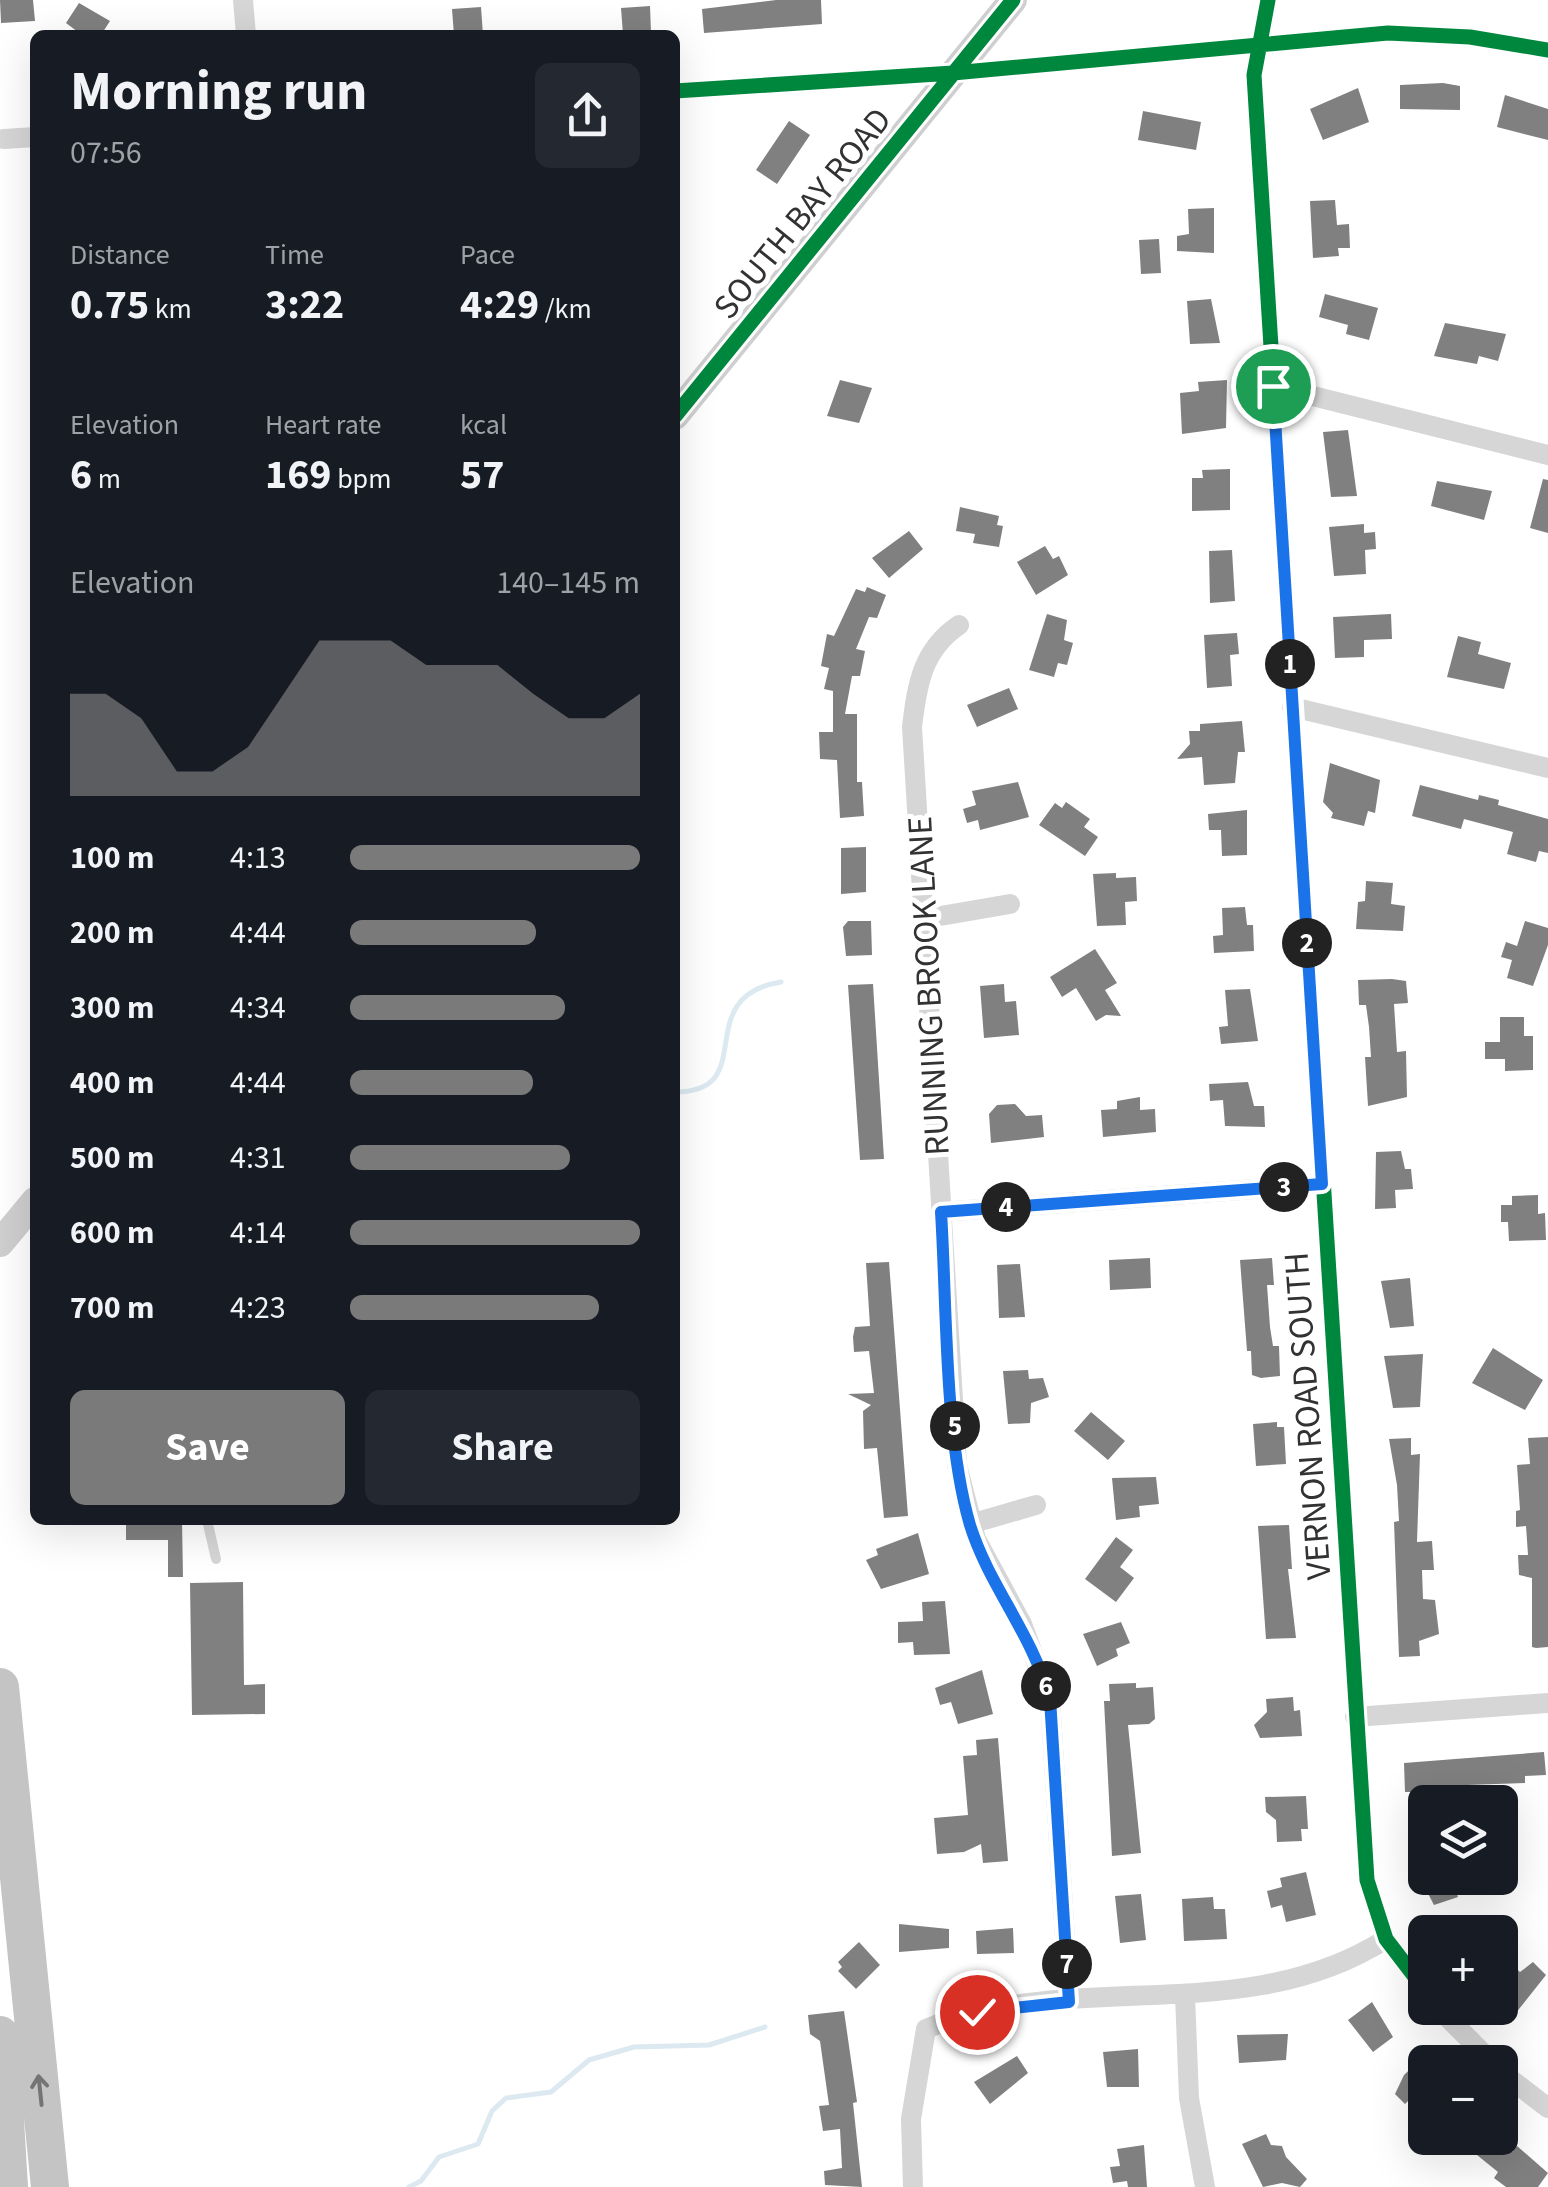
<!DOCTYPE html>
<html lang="en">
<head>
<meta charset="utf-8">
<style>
	body { margin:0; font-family:"Source Sans 3",sans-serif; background:#242831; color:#f1f3f6; height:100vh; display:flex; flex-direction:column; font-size:38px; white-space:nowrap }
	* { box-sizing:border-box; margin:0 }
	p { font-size:32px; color:#9ea1a6 }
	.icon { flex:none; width:55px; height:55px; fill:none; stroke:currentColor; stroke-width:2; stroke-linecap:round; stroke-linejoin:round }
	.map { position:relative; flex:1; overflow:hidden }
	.side { position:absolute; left:30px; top:30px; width:650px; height:1495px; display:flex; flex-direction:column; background:#171b24; border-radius:15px; box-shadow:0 10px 40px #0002 }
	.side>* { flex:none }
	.buttons { position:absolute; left:1408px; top:1785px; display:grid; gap:20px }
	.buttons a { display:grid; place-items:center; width:110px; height:110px; border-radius:15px; background:#171b24; box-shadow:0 10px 40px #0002; font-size:50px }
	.pin { position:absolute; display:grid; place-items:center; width:85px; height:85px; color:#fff; margin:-42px; border:5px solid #fff; border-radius:50%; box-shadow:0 2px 10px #0007 }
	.km { position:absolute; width:50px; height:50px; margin:-25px; border-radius:50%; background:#222; color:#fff; font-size:28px; line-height:50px; text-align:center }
	.round { display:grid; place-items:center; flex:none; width:105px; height:105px; border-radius:15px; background:#242831 }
	.head { display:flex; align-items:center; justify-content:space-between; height:170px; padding:0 40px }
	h1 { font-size:55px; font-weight:700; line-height:75px }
	.figures { display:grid; grid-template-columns:repeat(3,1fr); gap:15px; height:170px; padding:10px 40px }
	.figures div { display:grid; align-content:center }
	.figures b { font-size:42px; font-weight:700 }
	.figures small { font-size:28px; font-weight:400 }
	.figures p { font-size:28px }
	.chart { height:280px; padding:20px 40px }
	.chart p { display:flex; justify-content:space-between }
	.chart svg { width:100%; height:180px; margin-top:10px; fill:#7a7a7a; opacity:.7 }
	.primary-button { display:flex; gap:20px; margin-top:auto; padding:20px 40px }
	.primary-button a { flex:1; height:115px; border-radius:15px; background:#7a7a7a; color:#fff; font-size:40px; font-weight:700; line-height:115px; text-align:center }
	.primary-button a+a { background:#242831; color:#f1f3f6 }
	ul { padding:0 40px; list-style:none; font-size:32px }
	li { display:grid; grid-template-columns:160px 120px 1fr; align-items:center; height:75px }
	li i { height:25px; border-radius:12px; background:#7a7a7a }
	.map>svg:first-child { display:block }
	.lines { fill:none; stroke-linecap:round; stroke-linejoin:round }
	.stream { stroke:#dce9f0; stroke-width:5 }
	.building { fill:#808080 }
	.lane { stroke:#d6d6d6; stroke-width:10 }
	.street { stroke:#d6d6d6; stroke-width:20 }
	.secondary { stroke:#cfcfcf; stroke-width:28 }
	.highway { stroke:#c4c4c4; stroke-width:38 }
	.cycleway-casing { stroke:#fff; stroke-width:21 }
	.cycleway { stroke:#00873e; stroke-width:15 }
	.oneway { stroke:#747474 }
	.route-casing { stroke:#fff; stroke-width:20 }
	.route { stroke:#1a73e8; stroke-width:12 }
	.labels { text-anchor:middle; stroke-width:10; stroke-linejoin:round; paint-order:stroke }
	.street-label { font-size:35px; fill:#323232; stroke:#fff }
</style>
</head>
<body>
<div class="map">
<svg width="1548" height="2187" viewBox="0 0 1548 2187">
	<rect width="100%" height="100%" fill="#fff"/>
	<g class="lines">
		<!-- stream -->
		<path class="stream" d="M 675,1092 C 762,1092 688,997 781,982
			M 409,2187 L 421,2181 L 439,2157 L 478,2144 L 492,2111 L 506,2098 L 551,2092 L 589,2060 L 634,2047 L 709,2045 L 765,2027"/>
	</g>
	<!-- building -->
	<path class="building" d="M 0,0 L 33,0 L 35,21 L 1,23 Z
		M 776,0 L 821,0 L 822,24 L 704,33 L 702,9 Z
		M 79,3 L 110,21 L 101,35 L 82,35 L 66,23 Z
		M 650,6 L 651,33 L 623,34 L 621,8 Z
		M 481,7 L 483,35 L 454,35 L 452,9 Z
		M 1443,83 L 1460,86 L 1460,110 L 1400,109 L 1400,85 Z
		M 1358,88 L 1369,122 L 1323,140 L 1310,109 Z
		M 1505,95 L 1548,109 L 1548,140 L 1497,127 Z
		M 1143,111 L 1201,122 L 1196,150 L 1138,140 Z
		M 789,121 L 810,135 L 777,184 L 756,170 Z
		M 1335,200 L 1337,225 L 1349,224 L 1350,248 L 1338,248 L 1339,256 L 1313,258 L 1310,201 Z
		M 1214,208 L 1214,253 L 1177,251 L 1177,236 L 1189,234 L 1188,209 Z
		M 1159,239 L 1161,273 L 1141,274 L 1139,240 Z
		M 1325,294 L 1378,308 L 1369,340 L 1346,334 L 1348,325 L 1319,317 Z
		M 1211,299 L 1220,343 L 1190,344 L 1187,301 Z
		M 1445,323 L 1506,334 L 1498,361 L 1479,356 L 1477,364 L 1434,356 Z
		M 840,380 L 872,388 L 859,423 L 827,416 Z
		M 1227,380 L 1226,428 L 1182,434 L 1180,393 L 1199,391 L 1198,382 Z
		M 1348,430 L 1357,496 L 1331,497 L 1323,432 Z
		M 1230,469 L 1230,510 L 1192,511 L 1192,478 L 1203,478 L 1202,470 Z
		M 1543,479 L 1548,480 L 1548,533 L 1530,528 Z
		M 1437,481 L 1492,491 L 1484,520 L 1431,506 Z
		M 960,507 L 999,516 L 997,525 L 1003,526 L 999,547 L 973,543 L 975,534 L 956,531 Z
		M 1364,524 L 1364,533 L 1375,532 L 1376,549 L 1365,550 L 1366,574 L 1334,576 L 1329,527 Z
		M 909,531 L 923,549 L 889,578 L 872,558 Z
		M 1045,546 L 1053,559 L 1059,556 L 1068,575 L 1036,595 L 1017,562 Z
		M 1232,550 L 1235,601 L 1210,603 L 1209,551 Z
		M 867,587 L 886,595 L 877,618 L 869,617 L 856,649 L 865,651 L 860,676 L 852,676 L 845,714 L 857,714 L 857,782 L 862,782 L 864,816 L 840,818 L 837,760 L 820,759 L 819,732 L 833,732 L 833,691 L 824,689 L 829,668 L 821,666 L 827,634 L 834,636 L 856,589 L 865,592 Z
		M 1047,614 L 1067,620 L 1064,640 L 1073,643 L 1067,665 L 1058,663 L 1054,677 L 1029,670 Z
		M 1391,614 L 1392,639 L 1364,640 L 1364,657 L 1335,658 L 1333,617 Z
		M 1237,633 L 1239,654 L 1230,655 L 1232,686 L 1207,688 L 1204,635 Z
		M 1458,636 L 1481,642 L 1478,654 L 1511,663 L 1504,689 L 1447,677 Z
		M 1009,688 L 1018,709 L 977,727 L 967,705 Z
		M 1242,721 L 1245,752 L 1238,752 L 1235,783 L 1204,785 L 1202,757 L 1177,759 L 1190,744 L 1189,731 L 1200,731 L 1200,724 Z
		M 1330,763 L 1380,780 L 1375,813 L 1368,811 L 1364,826 L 1331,818 L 1333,813 L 1323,802 Z
		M 1018,782 L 1029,817 L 980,830 L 978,820 L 967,823 L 963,809 L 976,805 L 972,791 Z
		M 1420,785 L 1478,800 L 1479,795 L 1499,800 L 1498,805 L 1548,819 L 1548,853 L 1539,851 L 1536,862 L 1507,854 L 1513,832 L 1464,819 L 1461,829 L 1412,816 Z
		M 1066,802 L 1090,819 L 1084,827 L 1098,837 L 1085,856 L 1039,825 L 1055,803 L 1062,808 Z
		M 1247,810 L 1247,855 L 1222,856 L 1221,830 L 1209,830 L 1208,814 Z
		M 866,847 L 866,892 L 841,894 L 841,848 Z
		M 1116,873 L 1116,878 L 1136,877 L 1137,901 L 1125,902 L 1126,925 L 1097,926 L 1093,874 Z
		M 1366,881 L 1393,883 L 1391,904 L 1405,906 L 1403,931 L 1356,929 L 1358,902 L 1365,901 Z
		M 1245,907 L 1247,925 L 1253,925 L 1254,951 L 1214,953 L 1213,936 L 1223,935 L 1222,908 Z
		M 848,921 L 871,921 L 872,955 L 846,956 L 843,927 Z
		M 1525,921 L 1548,928 L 1548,945 L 1533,986 L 1507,978 L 1512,960 L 1501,957 L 1506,942 L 1517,946 Z
		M 1095,949 L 1117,983 L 1105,990 L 1121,1016 L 1106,1015 L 1096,1021 L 1076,988 L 1062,997 L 1050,977 Z
		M 1392,979 L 1406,981 L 1408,1003 L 1394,1004 L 1397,1052 L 1406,1051 L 1407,1097 L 1368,1106 L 1365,1057 L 1371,1057 L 1369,1027 L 1366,1005 L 1359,1005 L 1358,980 Z
		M 873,984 L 884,1159 L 860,1160 L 848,985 Z
		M 1004,984 L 1005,1002 L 1016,1001 L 1019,1035 L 984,1038 L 980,986 Z
		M 1250,989 L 1258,1041 L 1221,1044 L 1219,1027 L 1228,1026 L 1225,990 Z
		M 1500,1017 L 1524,1017 L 1524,1036 L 1533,1036 L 1533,1070 L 1505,1071 L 1505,1059 L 1485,1059 L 1485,1042 L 1500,1042 Z
		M 1248,1082 L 1254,1106 L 1264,1106 L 1265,1127 L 1225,1126 L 1223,1100 L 1210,1101 L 1209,1084 Z
		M 1140,1097 L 1140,1110 L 1155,1109 L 1156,1132 L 1103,1137 L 1101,1110 L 1117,1109 L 1117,1101 Z
		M 1015,1104 L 1026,1116 L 1042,1115 L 1044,1137 L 991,1143 L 989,1114 L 997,1105 Z
		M 1401,1151 L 1405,1169 L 1411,1169 L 1413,1189 L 1395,1190 L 1396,1208 L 1375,1209 L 1376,1152 Z
		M 1538,1195 L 1538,1214 L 1545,1213 L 1546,1240 L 1509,1241 L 1508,1222 L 1501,1222 L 1501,1205 L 1512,1205 L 1512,1196 Z
		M 1150,1258 L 1151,1288 L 1110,1290 L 1109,1260 Z
		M 1272,1258 L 1274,1285 L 1267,1285 L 1270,1327 L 1273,1346 L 1279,1346 L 1280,1376 L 1261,1378 L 1252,1375 L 1251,1351 L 1247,1351 L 1240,1260 Z
		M 889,1262 L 908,1516 L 884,1518 L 877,1448 L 864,1449 L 863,1411 L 871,1405 L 848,1394 L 874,1393 L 869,1351 L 854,1352 L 853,1337 L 855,1327 L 870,1326 L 866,1263 Z
		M 1020,1264 L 1025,1317 L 999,1318 L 997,1265 Z
		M 1410,1278 L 1414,1326 L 1390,1328 L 1381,1281 Z
		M 1493,1348 L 1543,1380 L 1525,1410 L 1472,1383 Z
		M 1423,1354 L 1420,1407 L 1393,1408 L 1384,1356 Z
		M 1028,1370 L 1029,1379 L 1043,1378 L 1049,1397 L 1031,1403 L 1030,1423 L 1008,1424 L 1003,1371 Z
		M 1091,1412 L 1125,1441 L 1108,1460 L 1074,1431 Z
		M 1277,1422 L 1277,1427 L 1284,1427 L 1286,1464 L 1256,1466 L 1253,1424 Z
		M 1548,1437 L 1548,1647 L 1536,1648 L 1532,1647 L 1532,1578 L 1519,1575 L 1518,1555 L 1528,1555 L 1526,1526 L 1516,1527 L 1516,1511 L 1520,1510 L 1517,1465 L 1530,1464 L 1528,1438 Z
		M 1411,1438 L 1411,1455 L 1420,1454 L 1417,1542 L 1432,1541 L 1434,1570 L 1422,1570 L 1423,1599 L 1435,1600 L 1439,1634 L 1419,1641 L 1420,1656 L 1399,1657 L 1394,1522 L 1399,1521 L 1397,1485 L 1389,1439 Z
		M 1156,1477 L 1159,1504 L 1139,1506 L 1140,1517 L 1116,1520 L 1112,1478 Z
		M 182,1520 L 183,1577 L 168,1577 L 168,1540 L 126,1540 L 126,1520 Z
		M 1289,1525 L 1292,1569 L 1288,1569 L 1296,1638 L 1266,1639 L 1258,1526 Z
		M 918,1533 L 929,1574 L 881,1589 L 866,1560 L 878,1555 L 876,1549 Z
		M 1116,1537 L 1133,1550 L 1120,1567 L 1134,1578 L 1116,1602 L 1085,1579 Z
		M 243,1582 L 244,1685 L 265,1684 L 265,1714 L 192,1715 L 190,1583 Z
		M 945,1601 L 950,1654 L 914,1655 L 913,1642 L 898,1643 L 898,1622 L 923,1621 L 922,1602 Z
		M 1121,1622 L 1130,1643 L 1116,1649 L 1118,1656 L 1097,1666 L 1083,1634 Z
		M 982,1670 L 993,1714 L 958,1724 L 951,1702 L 940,1705 L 935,1688 Z
		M 1136,1683 L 1136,1688 L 1153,1687 L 1155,1719 L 1149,1724 L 1128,1725 L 1141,1853 L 1112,1856 L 1104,1701 L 1110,1701 L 1109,1684 Z
		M 1293,1697 L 1294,1711 L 1300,1710 L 1302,1736 L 1260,1738 L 1254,1725 L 1267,1712 L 1266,1699 Z
		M 998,1738 L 1008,1861 L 983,1863 L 981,1844 L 964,1852 L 937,1854 L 934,1818 L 968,1815 L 963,1756 L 977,1755 L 976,1740 Z
		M 1544,1752 L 1546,1775 L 1525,1776 L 1525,1783 L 1467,1785 L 1467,1792 L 1405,1792 L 1404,1763 Z
		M 1306,1796 L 1308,1829 L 1301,1829 L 1302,1841 L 1277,1842 L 1276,1820 L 1266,1812 L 1265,1797 Z
		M 1306,1872 L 1316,1915 L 1286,1922 L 1282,1905 L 1271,1908 L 1267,1891 L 1282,1887 L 1280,1878 Z
		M 1420,1878 L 1468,1878 L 1469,1881 L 1454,1886 L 1458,1897 L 1434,1905 Z
		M 1141,1894 L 1146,1940 L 1120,1943 L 1115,1896 Z
		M 1213,1897 L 1214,1909 L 1225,1909 L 1227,1939 L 1184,1941 L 1182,1899 Z
		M 899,1924 L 949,1929 L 949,1948 L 899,1952 Z
		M 1013,1928 L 1014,1953 L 977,1954 L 976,1931 Z
		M 859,1942 L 880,1965 L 856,1989 L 838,1971 L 842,1967 L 838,1962 Z
		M 1500,1954 L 1520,1972 L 1533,1962 L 1546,1975 L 1515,2014 L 1500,1998 Z
		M 1372,2002 L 1393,2037 L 1373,2052 L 1348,2020 Z
		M 844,2011 L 857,2102 L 853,2103 L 862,2187 L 825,2185 L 824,2171 L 842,2168 L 840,2129 L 823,2131 L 819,2106 L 829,2105 L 820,2041 L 810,2034 L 808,2015 Z
		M 1288,2034 L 1286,2060 L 1239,2063 L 1237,2035 Z
		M 1138,2049 L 1139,2087 L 1107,2087 L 1103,2052 Z
		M 1425,2055 L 1425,2113 L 1411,2098 L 1405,2104 L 1395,2094 L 1404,2075 Z
		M 1017,2056 L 1028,2073 L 990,2104 L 974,2082 Z
		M 1266,2134 L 1271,2145 L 1282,2146 L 1286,2157 L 1307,2179 L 1300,2187 L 1282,2183 L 1263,2187 L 1242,2144 Z
		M 1456,2138 L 1494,2138 L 1512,2152 L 1517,2146 L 1548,2173 L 1538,2187 L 1506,2187 L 1494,2178 L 1498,2172 Z
		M 1144,2145 L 1147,2187 L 1128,2187 L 1127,2181 L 1113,2183 L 1110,2167 L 1120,2166 L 1117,2149 Z"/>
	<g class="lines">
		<!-- lane -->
		<path class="lane" d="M 207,1520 L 216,1559"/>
		<!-- street -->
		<path class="street" d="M 243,0 L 246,35
			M 1268,0 L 1254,75 L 1367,1880 L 1386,1939 L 1425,1990
			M 675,91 L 953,73 L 1388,33 L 1470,37 L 1548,50
			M 4,139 L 35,137
			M 1273,386 L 1548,455
			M 959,625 C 922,650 917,685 912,727 L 957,1465 L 976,1539 L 1022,1624 L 1050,1699 L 1069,2002
			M 1292,707 L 1548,768
			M 923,919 L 1010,904
			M 941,1212 L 1322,1184
			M 970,1524 L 1036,1505
			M 1355,1717 L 1548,1703
			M 1185,1995 L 1189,2098 L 1205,2187
			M 1438,2008 L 1492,2062
			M 1500,2071 L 1548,2108
			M 913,2187 L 911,2119 L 926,2029 C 1075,1967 1243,2030 1386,1939"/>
		<!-- secondary -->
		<path class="secondary" d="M 675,416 L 1013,0
			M 0,1243 L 35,1201"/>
		<!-- highway -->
		<path class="highway" d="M 0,1687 L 50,2187
			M 0,2035 L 9,2187"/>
		<!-- cycleway casing -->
		<g class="cycleway-casing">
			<path id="cycleway" d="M 1268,0 L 1254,75 L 1367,1880 L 1386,1939 L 1425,1990
				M 675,91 L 953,73 L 1388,33 L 1470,37 L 1548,50
				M 675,416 L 1013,0"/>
		</g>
		<!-- cycleway -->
		<use href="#cycleway" class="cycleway"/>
	</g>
	<!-- one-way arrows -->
	<defs><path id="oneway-shaft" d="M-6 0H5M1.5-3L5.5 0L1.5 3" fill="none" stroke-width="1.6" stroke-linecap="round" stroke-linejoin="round" transform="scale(2.5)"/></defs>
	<use class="oneway" href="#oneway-shaft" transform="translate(40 2090) rotate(-96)"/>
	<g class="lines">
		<!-- route casing -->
		<g class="route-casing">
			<path id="route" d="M 977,2012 L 1069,2002 L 1050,1699 C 1032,1633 989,1586 970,1525 C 944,1436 947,1306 941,1212 L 1322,1184 L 1273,386"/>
		</g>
		<!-- route -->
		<use href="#route" class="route"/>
	</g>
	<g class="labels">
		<!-- street labels -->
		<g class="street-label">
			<text transform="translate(802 213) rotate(-51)" y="12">SOUTH BAY ROAD</text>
			<text transform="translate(928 986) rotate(-93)" y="12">RUNNING BROOK LANE</text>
			<text transform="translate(1307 1416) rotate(-94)" y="12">VERNON ROAD SOUTH</text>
		</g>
	</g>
</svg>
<div class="buttons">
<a><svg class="icon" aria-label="layers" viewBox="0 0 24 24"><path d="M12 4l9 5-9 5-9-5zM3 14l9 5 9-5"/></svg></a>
<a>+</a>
<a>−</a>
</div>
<div class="pin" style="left:1273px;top:386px;background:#1e9e55"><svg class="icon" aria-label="arrive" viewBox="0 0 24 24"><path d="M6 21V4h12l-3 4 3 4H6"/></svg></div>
<div class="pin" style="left:977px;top:2012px;background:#d93025"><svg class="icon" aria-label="check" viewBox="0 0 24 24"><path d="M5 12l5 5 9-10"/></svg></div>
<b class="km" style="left:1290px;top:664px">1</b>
<b class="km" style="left:1307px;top:943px">2</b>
<b class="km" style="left:1284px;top:1187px">3</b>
<b class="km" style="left:1006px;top:1207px">4</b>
<b class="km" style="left:955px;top:1426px">5</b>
<b class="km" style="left:1046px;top:1686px">6</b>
<b class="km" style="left:1067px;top:1964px">7</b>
<section class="side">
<div class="head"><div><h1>Morning run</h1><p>07:56</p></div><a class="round"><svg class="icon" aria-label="share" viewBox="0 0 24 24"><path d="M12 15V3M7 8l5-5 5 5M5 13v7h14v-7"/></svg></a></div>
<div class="figures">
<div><p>Distance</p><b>0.75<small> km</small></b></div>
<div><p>Time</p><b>3:22</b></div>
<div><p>Pace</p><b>4:29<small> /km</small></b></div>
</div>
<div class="figures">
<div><p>Elevation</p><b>6<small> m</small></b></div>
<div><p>Heart rate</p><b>169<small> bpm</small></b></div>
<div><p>kcal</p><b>57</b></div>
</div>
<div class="chart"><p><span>Elevation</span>140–145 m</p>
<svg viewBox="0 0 160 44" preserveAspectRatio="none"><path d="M0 44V19L10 19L20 25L30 38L40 38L50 32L60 19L70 6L80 6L90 6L100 12L110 12L120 12L130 19L140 25L150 25L160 19V44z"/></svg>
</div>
<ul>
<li><b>100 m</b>4:13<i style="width:100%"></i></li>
<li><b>200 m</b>4:44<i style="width:64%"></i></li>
<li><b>300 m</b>4:34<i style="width:74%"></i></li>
<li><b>400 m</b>4:44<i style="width:63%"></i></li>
<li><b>500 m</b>4:31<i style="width:76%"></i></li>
<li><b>600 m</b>4:14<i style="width:100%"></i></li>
<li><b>700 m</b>4:23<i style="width:86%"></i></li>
</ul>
<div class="primary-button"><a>Save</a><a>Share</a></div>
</section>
</div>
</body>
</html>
